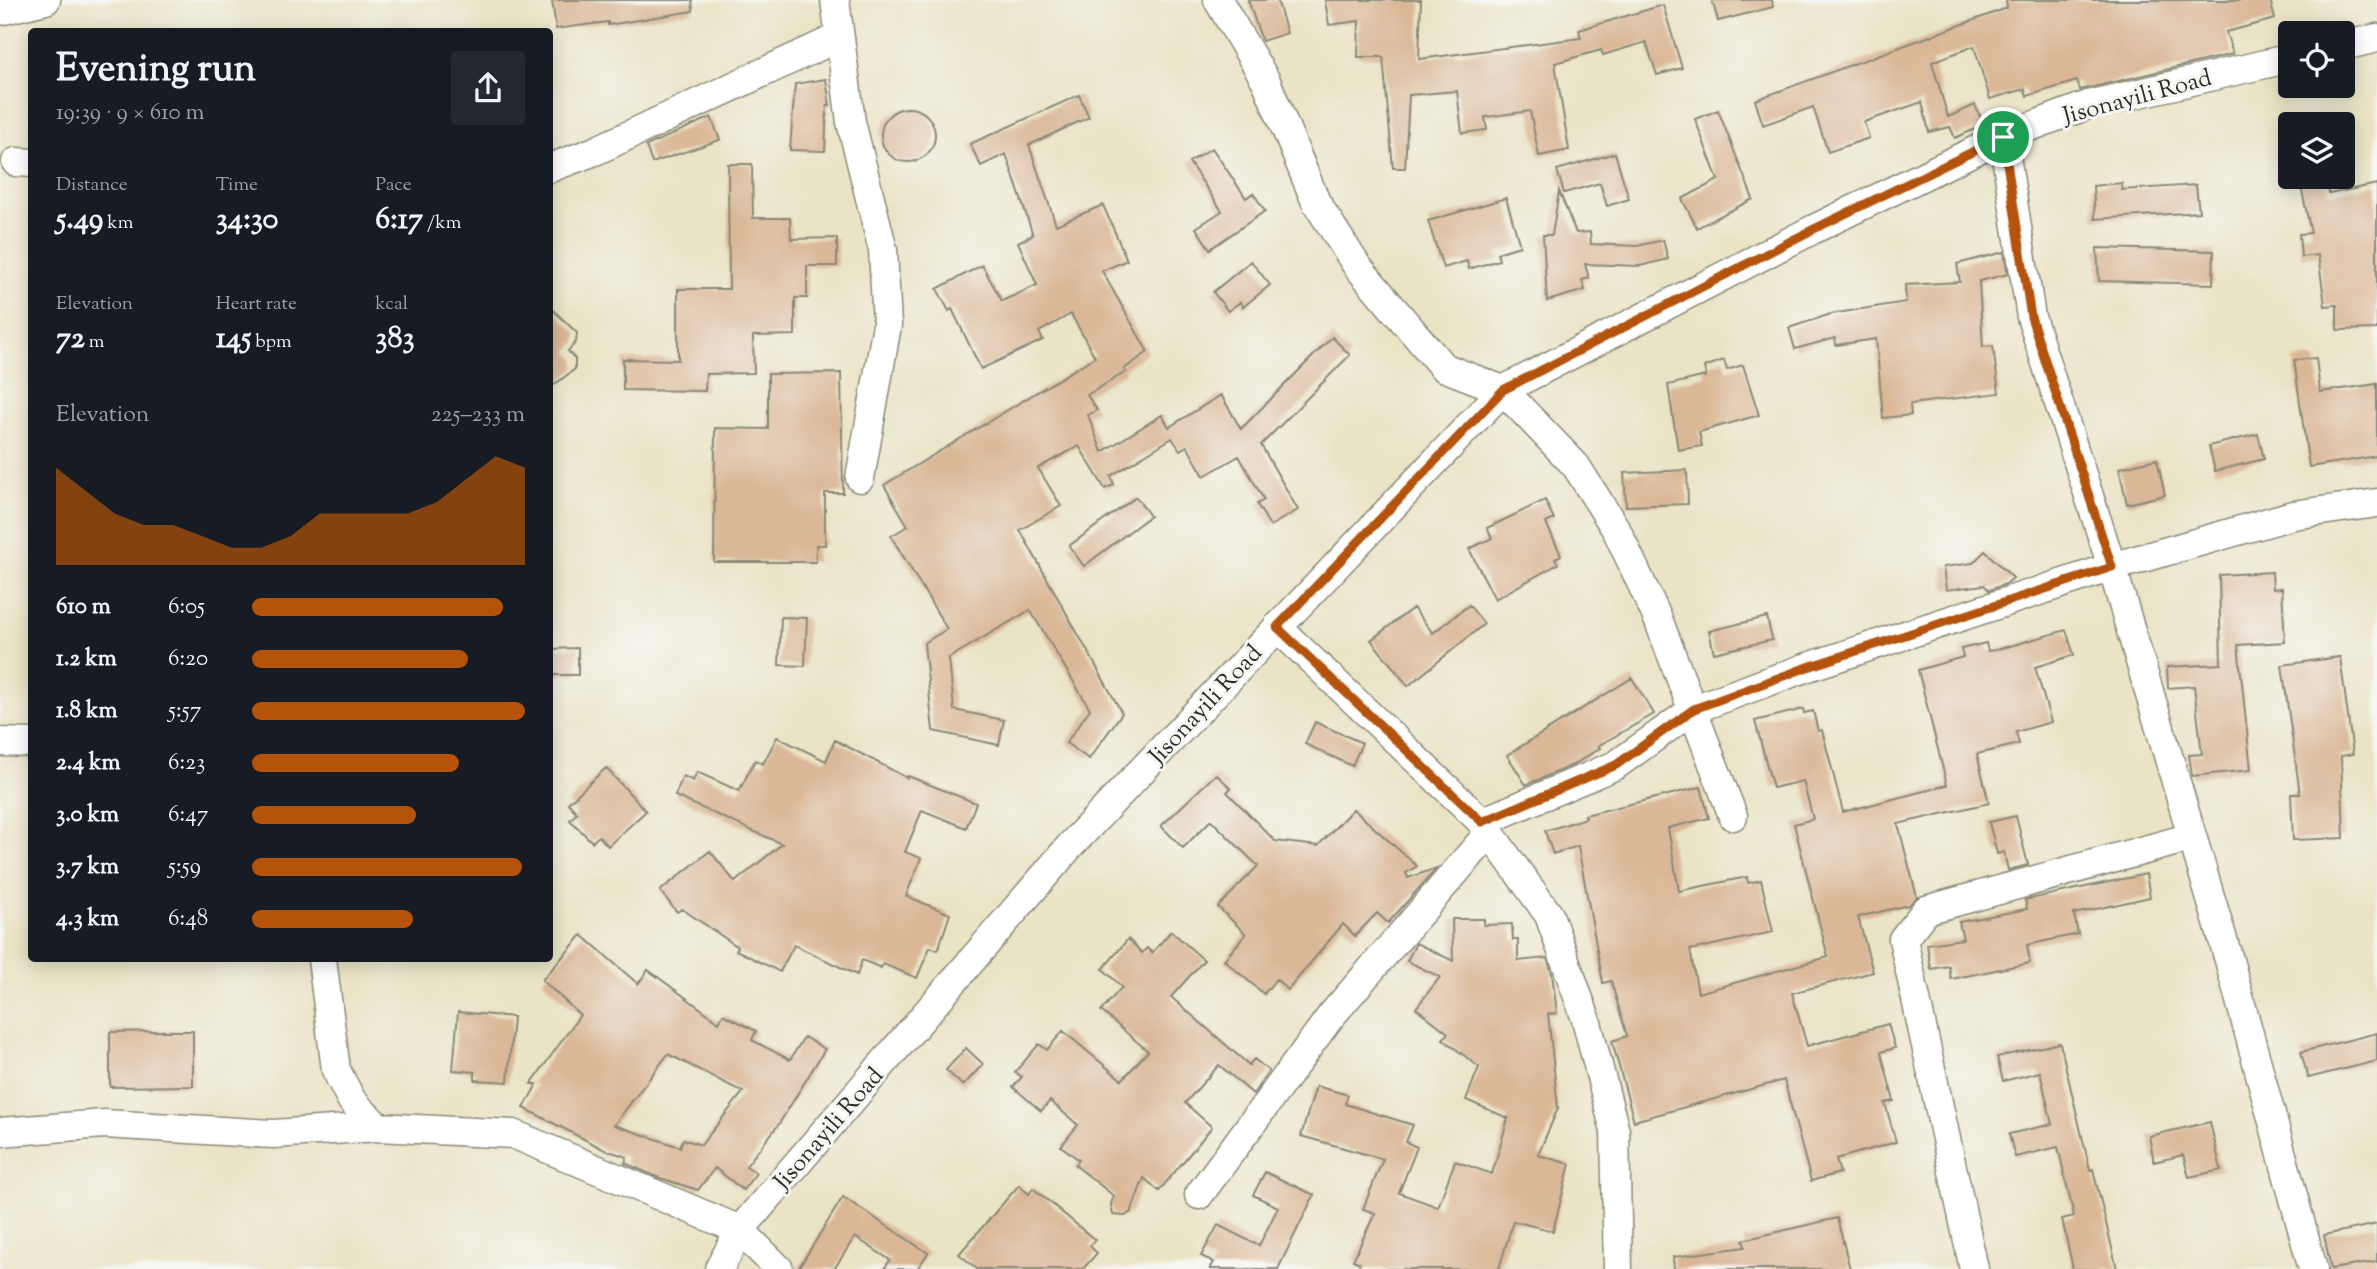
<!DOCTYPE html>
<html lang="en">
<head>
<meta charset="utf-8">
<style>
	body { margin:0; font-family:"Sorts Mill Goudy",serif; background:#242831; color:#f1f3f6; height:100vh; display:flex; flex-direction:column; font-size:26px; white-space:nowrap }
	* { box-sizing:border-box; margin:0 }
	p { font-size:23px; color:#9ea1a6 }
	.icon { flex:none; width:38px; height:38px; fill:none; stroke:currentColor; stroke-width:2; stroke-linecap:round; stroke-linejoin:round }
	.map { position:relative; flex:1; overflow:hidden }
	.panel { position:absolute; left:28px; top:28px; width:525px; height:934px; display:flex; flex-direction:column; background:#171b24; border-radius:7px; box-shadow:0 4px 18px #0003 }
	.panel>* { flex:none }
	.tools { position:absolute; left:2278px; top:21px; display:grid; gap:14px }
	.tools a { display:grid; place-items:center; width:77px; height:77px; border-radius:7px; background:#171b24; box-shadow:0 4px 18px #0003; font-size:35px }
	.pin { position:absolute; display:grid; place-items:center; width:60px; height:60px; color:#fff; margin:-30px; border:4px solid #fff; border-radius:50%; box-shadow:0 2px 7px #0007 }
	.round { display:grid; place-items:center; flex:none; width:74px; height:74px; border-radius:7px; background:#242831 }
	.headline { display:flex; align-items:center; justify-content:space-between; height:119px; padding:0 28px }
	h1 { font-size:38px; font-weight:700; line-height:52px }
	.metrics { display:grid; grid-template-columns:repeat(3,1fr); gap:10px; height:119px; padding:7px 28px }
	.metrics div { display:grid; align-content:center }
	.metrics b { font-size:30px; font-weight:700 }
	.metrics small { font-size:19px; font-weight:400 }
	.metrics p { font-size:19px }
	.chart { height:196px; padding:14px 28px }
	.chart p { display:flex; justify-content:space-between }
	.chart svg { width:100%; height:126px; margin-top:7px; fill:#b45309; opacity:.7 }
	ul { padding:0 28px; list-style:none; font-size:23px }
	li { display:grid; grid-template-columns:112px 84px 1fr; align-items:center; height:52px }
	li i { height:18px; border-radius:9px; background:#b45309 }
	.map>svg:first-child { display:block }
	.building { fill:#dab796; fill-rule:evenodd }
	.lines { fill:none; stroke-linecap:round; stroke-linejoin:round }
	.minor-casing { stroke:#8a8878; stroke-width:31 }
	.minor { stroke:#fff; stroke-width:28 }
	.route-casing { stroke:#fff; stroke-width:14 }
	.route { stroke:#b45309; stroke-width:9 }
	.labels { text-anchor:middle; stroke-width:6; stroke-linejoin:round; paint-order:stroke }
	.street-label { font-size:24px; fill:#2b2b2b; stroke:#f6f6f2 }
</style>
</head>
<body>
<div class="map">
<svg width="2377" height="1269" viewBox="0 0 2377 1269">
	<rect width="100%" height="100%" fill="#f6f6f2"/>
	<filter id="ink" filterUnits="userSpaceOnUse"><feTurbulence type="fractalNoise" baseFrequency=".0143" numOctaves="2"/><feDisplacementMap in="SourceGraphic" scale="14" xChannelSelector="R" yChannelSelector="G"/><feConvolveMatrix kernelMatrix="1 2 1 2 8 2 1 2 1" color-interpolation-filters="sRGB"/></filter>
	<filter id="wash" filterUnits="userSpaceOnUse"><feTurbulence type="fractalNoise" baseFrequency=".00686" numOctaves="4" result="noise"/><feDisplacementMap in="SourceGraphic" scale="28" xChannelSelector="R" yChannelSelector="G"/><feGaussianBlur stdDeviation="1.57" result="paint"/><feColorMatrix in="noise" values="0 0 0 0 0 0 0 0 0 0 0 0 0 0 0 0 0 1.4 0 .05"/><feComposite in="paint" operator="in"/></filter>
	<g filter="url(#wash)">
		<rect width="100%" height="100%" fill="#eae4c6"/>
		<g id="blocks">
			<!-- building -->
			<path class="building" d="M 552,0 L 692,0 L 693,11 L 608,25 L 608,22 L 556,29 Z
				M 1248,0 L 1277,0 L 1287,33 L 1262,41 Z
				M 1325,0 L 1421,0 L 1419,59 L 1581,38 L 1579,30 L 1663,5 L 1682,68 L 1657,75 L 1646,42 L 1603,55 L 1601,50 L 1555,63 L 1569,150 L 1539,156 L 1530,111 L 1485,117 L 1487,130 L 1462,133 L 1457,91 L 1409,95 L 1405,168 L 1393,168 L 1383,57 L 1358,57 L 1359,21 L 1329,25 Z
				M 1712,0 L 1772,0 L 1773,7 L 1718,21 Z
				M 2006,0 L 2270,0 L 2275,19 L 2226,32 L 2233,54 L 2080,90 L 2077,81 L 2027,96 L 2025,89 L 1990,99 L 1974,46 L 1932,62 L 1948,117 L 1975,105 L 1984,125 L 1955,138 L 1950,127 L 1929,132 L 1922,102 L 1864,122 L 1869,138 L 1828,152 L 1813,107 L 1763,125 L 1755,100 L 2007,8 Z
				M 826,79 L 830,106 L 827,106 L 825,151 L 790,150 L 795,84 Z
				M 1079,95 L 1089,117 L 1029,145 L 1056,225 L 1103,205 L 1127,260 L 1102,271 L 1148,352 L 1124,369 L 1126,372 L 1087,395 L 1097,410 L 1088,415 L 1102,452 L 1162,415 L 1169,427 L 1221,395 L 1241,429 L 1332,337 L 1350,355 L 1261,445 L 1298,510 L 1270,526 L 1257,504 L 1264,500 L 1239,456 L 1204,476 L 1187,446 L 1180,450 L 1172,438 L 1111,476 L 1114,485 L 1105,489 L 1079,446 L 1038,468 L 1061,506 L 1020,530 L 1122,713 L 1089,759 L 1066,743 L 1090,709 L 1030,610 L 949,658 L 954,710 L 1004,720 L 999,745 L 933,731 L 924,643 L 947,629 L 891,536 L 908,526 L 884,485 L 1095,357 L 1071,314 L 1039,332 L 1043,340 L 981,369 L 952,309 L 949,311 L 937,289 L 982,265 L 1002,301 L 1037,285 L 1018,242 L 1033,235 L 1006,154 L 981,166 L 970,144 Z
				M881 135a27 27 0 1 1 54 0a27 27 0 1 1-54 0Z
				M 1718,110 L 1753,199 L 1697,228 L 1682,199 L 1718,180 L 1695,119 Z
				M 711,117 L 720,140 L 652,163 L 646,146 Z
				M 1212,148 L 1246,198 L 1253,193 L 1265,211 L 1210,249 L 1196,228 L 1222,211 L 1189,162 Z
				M 1615,153 L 1629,199 L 1607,206 L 1600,183 L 1564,193 L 1557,170 Z
				M 728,164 L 752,164 L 753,218 L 790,218 L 791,239 L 837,238 L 837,266 L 807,266 L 807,298 L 795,298 L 795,335 L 753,336 L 754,373 L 706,374 L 705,391 L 623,390 L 623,359 L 678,360 L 678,289 L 729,289 Z
				M 2299,177 L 2326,177 L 2329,194 L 2377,184 L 2377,329 L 2337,330 L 2337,305 L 2325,306 L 2318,255 L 2301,257 L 2299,234 L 2311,233 Z
				M 2122,183 L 2122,190 L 2196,185 L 2199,212 L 2095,219 L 2093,186 Z
				M 1559,191 L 1576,233 L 1590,232 L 1591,244 L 1637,246 L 1663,240 L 1668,259 L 1640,266 L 1585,264 L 1589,278 L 1582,280 L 1585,290 L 1547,301 L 1543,235 L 1552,235 Z
				M 1506,198 L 1520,246 L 1497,253 L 1499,260 L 1469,269 L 1467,261 L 1443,268 L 1428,221 Z
				M 2097,248 L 2214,251 L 2213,284 L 2099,281 Z
				M 2004,252 L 2008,274 L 1979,281 L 1983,347 L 1993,346 L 1999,393 L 1910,404 L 1911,415 L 1883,418 L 1876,339 L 1836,345 L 1835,338 L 1795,349 L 1789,328 L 1831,314 L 1906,302 L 1905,285 L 1960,282 L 1957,264 Z
				M 1251,261 L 1270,285 L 1243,307 L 1240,302 L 1228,311 L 1213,292 Z
				M 550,307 L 577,333 L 576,342 L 568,351 L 575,359 L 575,369 L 550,388 Z
				M 2316,358 L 2320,392 L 2377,384 L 2377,456 L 2309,467 L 2294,360 Z
				M 1724,360 L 1727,370 L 1743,365 L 1759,415 L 1699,432 L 1702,446 L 1678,450 L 1668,385 L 1706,376 L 1704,367 Z
				M 841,373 L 843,493 L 825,493 L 825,545 L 816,545 L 816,562 L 714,562 L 715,428 L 768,429 L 768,374 Z
				M 2258,434 L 2264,459 L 2215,471 L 2209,446 Z
				M 2157,459 L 2165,495 L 2127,504 L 2119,468 Z
				M 1687,470 L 1688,504 L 1626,506 L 1624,473 Z
				M 1136,497 L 1150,516 L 1084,566 L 1069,546 Z
				M 1545,500 L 1554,519 L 1546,523 L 1561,555 L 1555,559 L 1558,564 L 1495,599 L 1469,549 L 1492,538 L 1487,528 Z
				M 1985,551 L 2013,578 L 2006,584 L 1989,590 L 1984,585 L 1946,590 L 1943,567 L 1973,563 Z
				M 2272,572 L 2273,589 L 2282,588 L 2285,642 L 2238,645 L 2251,770 L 2192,776 L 2189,755 L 2202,754 L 2194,686 L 2168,688 L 2167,667 L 2221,664 L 2219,575 Z
				M 1469,605 L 1484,624 L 1408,686 L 1371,640 L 1413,608 L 1433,633 Z
				M 781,617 L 807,618 L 805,666 L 779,665 Z
				M 1767,617 L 1772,640 L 1714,653 L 1709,631 Z
				M 2066,630 L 2074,655 L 2035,667 L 2051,722 L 2016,732 L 2019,744 L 1977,754 L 1989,803 L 1898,824 L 1917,897 L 1909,905 L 1858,917 L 1873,972 L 1792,993 L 1807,1046 L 1888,1024 L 1895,1048 L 1881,1052 L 1894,1101 L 1885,1103 L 1896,1142 L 1836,1159 L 1840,1173 L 1811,1181 L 1784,1080 L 1634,1121 L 1612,1041 L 1627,1036 L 1611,981 L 1603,983 L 1578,846 L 1553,854 L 1545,831 L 1586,818 L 1585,815 L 1701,787 L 1709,818 L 1668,828 L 1679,891 L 1747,877 L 1748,883 L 1761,880 L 1773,932 L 1690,950 L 1698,993 L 1828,957 L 1794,824 L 1813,819 L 1803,781 L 1773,788 L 1755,721 L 1803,709 L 1804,713 L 1813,711 L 1818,731 L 1822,730 L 1843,812 L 1947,785 L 1918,670 L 1963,657 L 1961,649 L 1986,643 L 1988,651 L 1996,650 Z
				M 578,648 L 578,675 L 550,675 L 550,649 Z
				M 2340,657 L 2353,754 L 2341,756 L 2344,838 L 2293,840 L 2291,794 L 2300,794 L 2282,665 Z
				M 1632,678 L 1654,714 L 1598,746 L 1600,748 L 1573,765 L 1526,785 L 1507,755 Z
				M 1315,722 L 1362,743 L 1352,766 L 1305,744 Z
				M 777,737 L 826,761 L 835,740 L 907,778 L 908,776 L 976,803 L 966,828 L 922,810 L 905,852 L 921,858 L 906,896 L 950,914 L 938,950 L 930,947 L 917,978 L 883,964 L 881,968 L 862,960 L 857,975 L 794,945 L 780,972 L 736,950 L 738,947 L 682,909 L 677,912 L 660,891 L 710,851 L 735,882 L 782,844 L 675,796 L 683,776 L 693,781 L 697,772 L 739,791 L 755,760 L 763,764 Z
				M 606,768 L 646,811 L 608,846 L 599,836 L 592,842 L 570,820 L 577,813 L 568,803 Z
				M 1216,774 L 1231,788 L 1227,792 L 1275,841 L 1318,846 L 1353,809 L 1417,866 L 1406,873 L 1408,878 L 1437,868 L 1388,923 L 1377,913 L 1355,936 L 1343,924 L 1288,990 L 1276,979 L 1264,994 L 1224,960 L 1246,934 L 1218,907 L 1258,866 L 1211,820 L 1183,848 L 1161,826 Z
				M 2016,816 L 2028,865 L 2008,870 L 2004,852 L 1997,854 L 1989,822 Z
				M 2146,874 L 2150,897 L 2074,914 L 2078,934 L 2027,945 L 2030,963 L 1951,979 L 1949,966 L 1931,969 L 1927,944 L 1963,939 L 1959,922 L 2027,909 L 2025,900 Z
				M 1452,919 L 1484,919 L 1484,925 L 1512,924 L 1513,940 L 1518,940 L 1518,961 L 1547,958 L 1552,974 L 1557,1013 L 1548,1014 L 1558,1108 L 1538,1155 L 1570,1164 L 1553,1231 L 1513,1221 L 1499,1269 L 1357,1269 L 1360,1263 L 1353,1260 L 1375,1213 L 1363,1209 L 1383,1159 L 1301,1136 L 1316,1086 L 1348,1095 L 1345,1104 L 1413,1125 L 1406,1142 L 1417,1147 L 1399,1193 L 1438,1207 L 1455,1161 L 1492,1174 L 1508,1118 L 1466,1100 L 1479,1067 L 1443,1039 L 1448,1033 L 1416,1008 L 1440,977 L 1407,961 L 1416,943 L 1453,961 Z
				M 1171,931 L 1204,960 L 1171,997 L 1249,1065 L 1254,1059 L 1269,1071 L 1253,1094 L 1219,1065 L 1185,1103 L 1212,1127 L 1159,1191 L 1144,1178 L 1131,1212 L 1125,1216 L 1113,1215 L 1111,1204 L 1114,1196 L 1075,1165 L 1079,1160 L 1061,1146 L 1078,1125 L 1050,1101 L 1041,1111 L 1013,1087 L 1022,1077 L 1015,1072 L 1039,1044 L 1047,1050 L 1063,1031 L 1122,1080 L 1148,1051 L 1101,1011 L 1122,987 L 1103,969 L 1128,939 L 1142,953 L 1147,948 L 1152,953 Z
				M 582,935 L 638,984 L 648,970 L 719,1022 L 723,1014 L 756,1031 L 752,1040 L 790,1060 L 804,1037 L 825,1049 L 779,1124 L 746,1166 L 756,1173 L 743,1190 L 715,1168 L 698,1190 L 657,1177 L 625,1163 L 627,1157 L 603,1149 L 524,1108 L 537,1084 L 531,1084 L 580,1015 L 542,980 ZM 668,1054 L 743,1092 L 701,1145 L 683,1139 L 680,1147 L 614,1125 Z
				M 458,1012 L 513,1017 L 508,1082 L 475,1080 L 475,1072 L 453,1070 Z
				M 161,1031 L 193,1031 L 193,1086 L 110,1087 L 110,1032 Z
				M 2377,1033 L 2377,1061 L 2308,1078 L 2301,1052 Z
				M 2060,1043 L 2090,1170 L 2093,1169 L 2117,1269 L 2073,1269 L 2062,1219 L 2074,1216 L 2058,1147 L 2015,1157 L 2009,1134 L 2052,1124 L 2040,1072 L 2003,1081 L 1997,1057 Z
				M 966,1048 L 983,1064 L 963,1086 L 946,1070 Z
				M 2210,1122 L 2221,1170 L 2189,1177 L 2183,1155 L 2154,1162 L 2149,1136 Z
				M 1265,1172 L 1314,1195 L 1278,1269 L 1210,1269 L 1214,1262 L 1201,1256 L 1218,1225 L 1259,1246 L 1278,1207 L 1253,1195 Z
				M 1019,1185 L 1029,1194 L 1033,1188 L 1095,1240 L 1090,1246 L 1097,1253 L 1083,1269 L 977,1269 L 959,1254 Z
				M 843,1197 L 928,1253 L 917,1269 L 884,1269 L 890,1260 L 855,1237 L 834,1269 L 798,1269 Z
				M 1837,1218 L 1850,1269 L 1674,1269 L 1673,1257 L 1745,1247 L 1743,1240 Z
				M 2377,1224 L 2377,1262 L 2331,1269 L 2324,1235 Z"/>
		</g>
	</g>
	<g filter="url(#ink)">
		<use href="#blocks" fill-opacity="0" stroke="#8a8878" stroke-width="2"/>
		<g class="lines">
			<!-- minor casing -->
			<g class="minor-casing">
				<path id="minor" d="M 835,0 L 851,122 L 883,250 L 887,325 L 860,478
					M 1218,0 L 1266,81 L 1316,202 L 1357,266 L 1443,367 L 1503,390 L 1576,466 L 1617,531 L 1658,619 L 1733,816
					M 0,11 L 46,0
					M 2343,46 L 2377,38
					M 2003,137 L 2031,317 L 2112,567 L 2229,960 L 2313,1269
					M 16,162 L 32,163
					M 550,168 L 595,151 L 839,37
					M 1277,627 L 1482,822 L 1549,915 L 1586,1019 L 1615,1131 L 1618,1269
					M 0,742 L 32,743
					M 1482,822 L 1616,765 L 1694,709 L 1805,668 L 2112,567 L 2293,515 L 2377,503
					M 322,959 L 336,1070 L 352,1101 L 378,1127
					M 0,1132 L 104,1124 L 273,1134 L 378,1127 L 513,1134 L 740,1230 L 779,1269
					M 1199,1195 L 1331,1016 L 1489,833
					M 719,1269 L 740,1230 L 1070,846 L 1503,390 L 1814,229 L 2003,137 L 2088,105 L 2291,58
					M 1974,1269 L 1903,939 L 1926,910 L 2192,837"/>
			</g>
			<!-- minor -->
			<use href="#minor" class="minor"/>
		</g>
	</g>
	<g class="lines" filter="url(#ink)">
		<!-- route casing -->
		<g class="route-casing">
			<path id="route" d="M 2003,137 L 2031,317 L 2112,567 L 1805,668 L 1694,709 L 1616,765 L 1482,822 L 1277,627 L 1503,390 L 1814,229 Z"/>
		</g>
		<!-- route -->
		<use href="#route" class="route"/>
	</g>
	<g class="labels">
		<!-- street labels -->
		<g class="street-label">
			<text transform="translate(2137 96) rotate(-15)" y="8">Jisonayili Road</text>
			<text transform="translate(1205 704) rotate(-47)" y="8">Jisonayili Road</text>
			<text transform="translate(828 1128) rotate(-49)" y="8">Jisonayili Road</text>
		</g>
	</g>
</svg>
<div class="tools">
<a><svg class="icon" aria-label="locate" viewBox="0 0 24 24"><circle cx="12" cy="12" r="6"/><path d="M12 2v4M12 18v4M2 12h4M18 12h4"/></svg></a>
<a><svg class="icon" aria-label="layers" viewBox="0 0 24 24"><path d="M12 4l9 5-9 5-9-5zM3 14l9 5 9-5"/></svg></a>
</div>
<div class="pin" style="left:2003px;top:137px;background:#1e9e55"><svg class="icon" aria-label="arrive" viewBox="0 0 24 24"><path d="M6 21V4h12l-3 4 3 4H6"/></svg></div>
<section class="panel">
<div class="headline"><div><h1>Evening run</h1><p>19:39 · 9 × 610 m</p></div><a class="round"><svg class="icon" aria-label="share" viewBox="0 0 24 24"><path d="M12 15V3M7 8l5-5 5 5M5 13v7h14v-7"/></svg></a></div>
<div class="metrics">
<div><p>Distance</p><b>5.49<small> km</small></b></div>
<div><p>Time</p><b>34:30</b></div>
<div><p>Pace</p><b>6:17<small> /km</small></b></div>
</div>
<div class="metrics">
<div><p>Elevation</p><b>72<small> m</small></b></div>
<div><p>Heart rate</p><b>145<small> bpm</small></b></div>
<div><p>kcal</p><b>383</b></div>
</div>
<div class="chart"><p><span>Elevation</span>225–233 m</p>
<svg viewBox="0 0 160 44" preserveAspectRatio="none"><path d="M0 44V10L10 18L20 26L30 30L40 30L50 34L60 38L70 38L80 34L90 26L100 26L110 26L120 26L130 22L140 14L150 6L160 10V44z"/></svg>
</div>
<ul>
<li><b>610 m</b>6:05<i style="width:92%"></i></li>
<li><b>1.2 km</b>6:20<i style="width:79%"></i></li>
<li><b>1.8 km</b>5:57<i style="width:100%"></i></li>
<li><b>2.4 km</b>6:23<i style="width:76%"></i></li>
<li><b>3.0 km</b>6:47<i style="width:60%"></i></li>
<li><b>3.7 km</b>5:59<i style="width:99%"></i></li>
<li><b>4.3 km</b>6:48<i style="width:59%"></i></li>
</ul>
</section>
</div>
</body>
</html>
